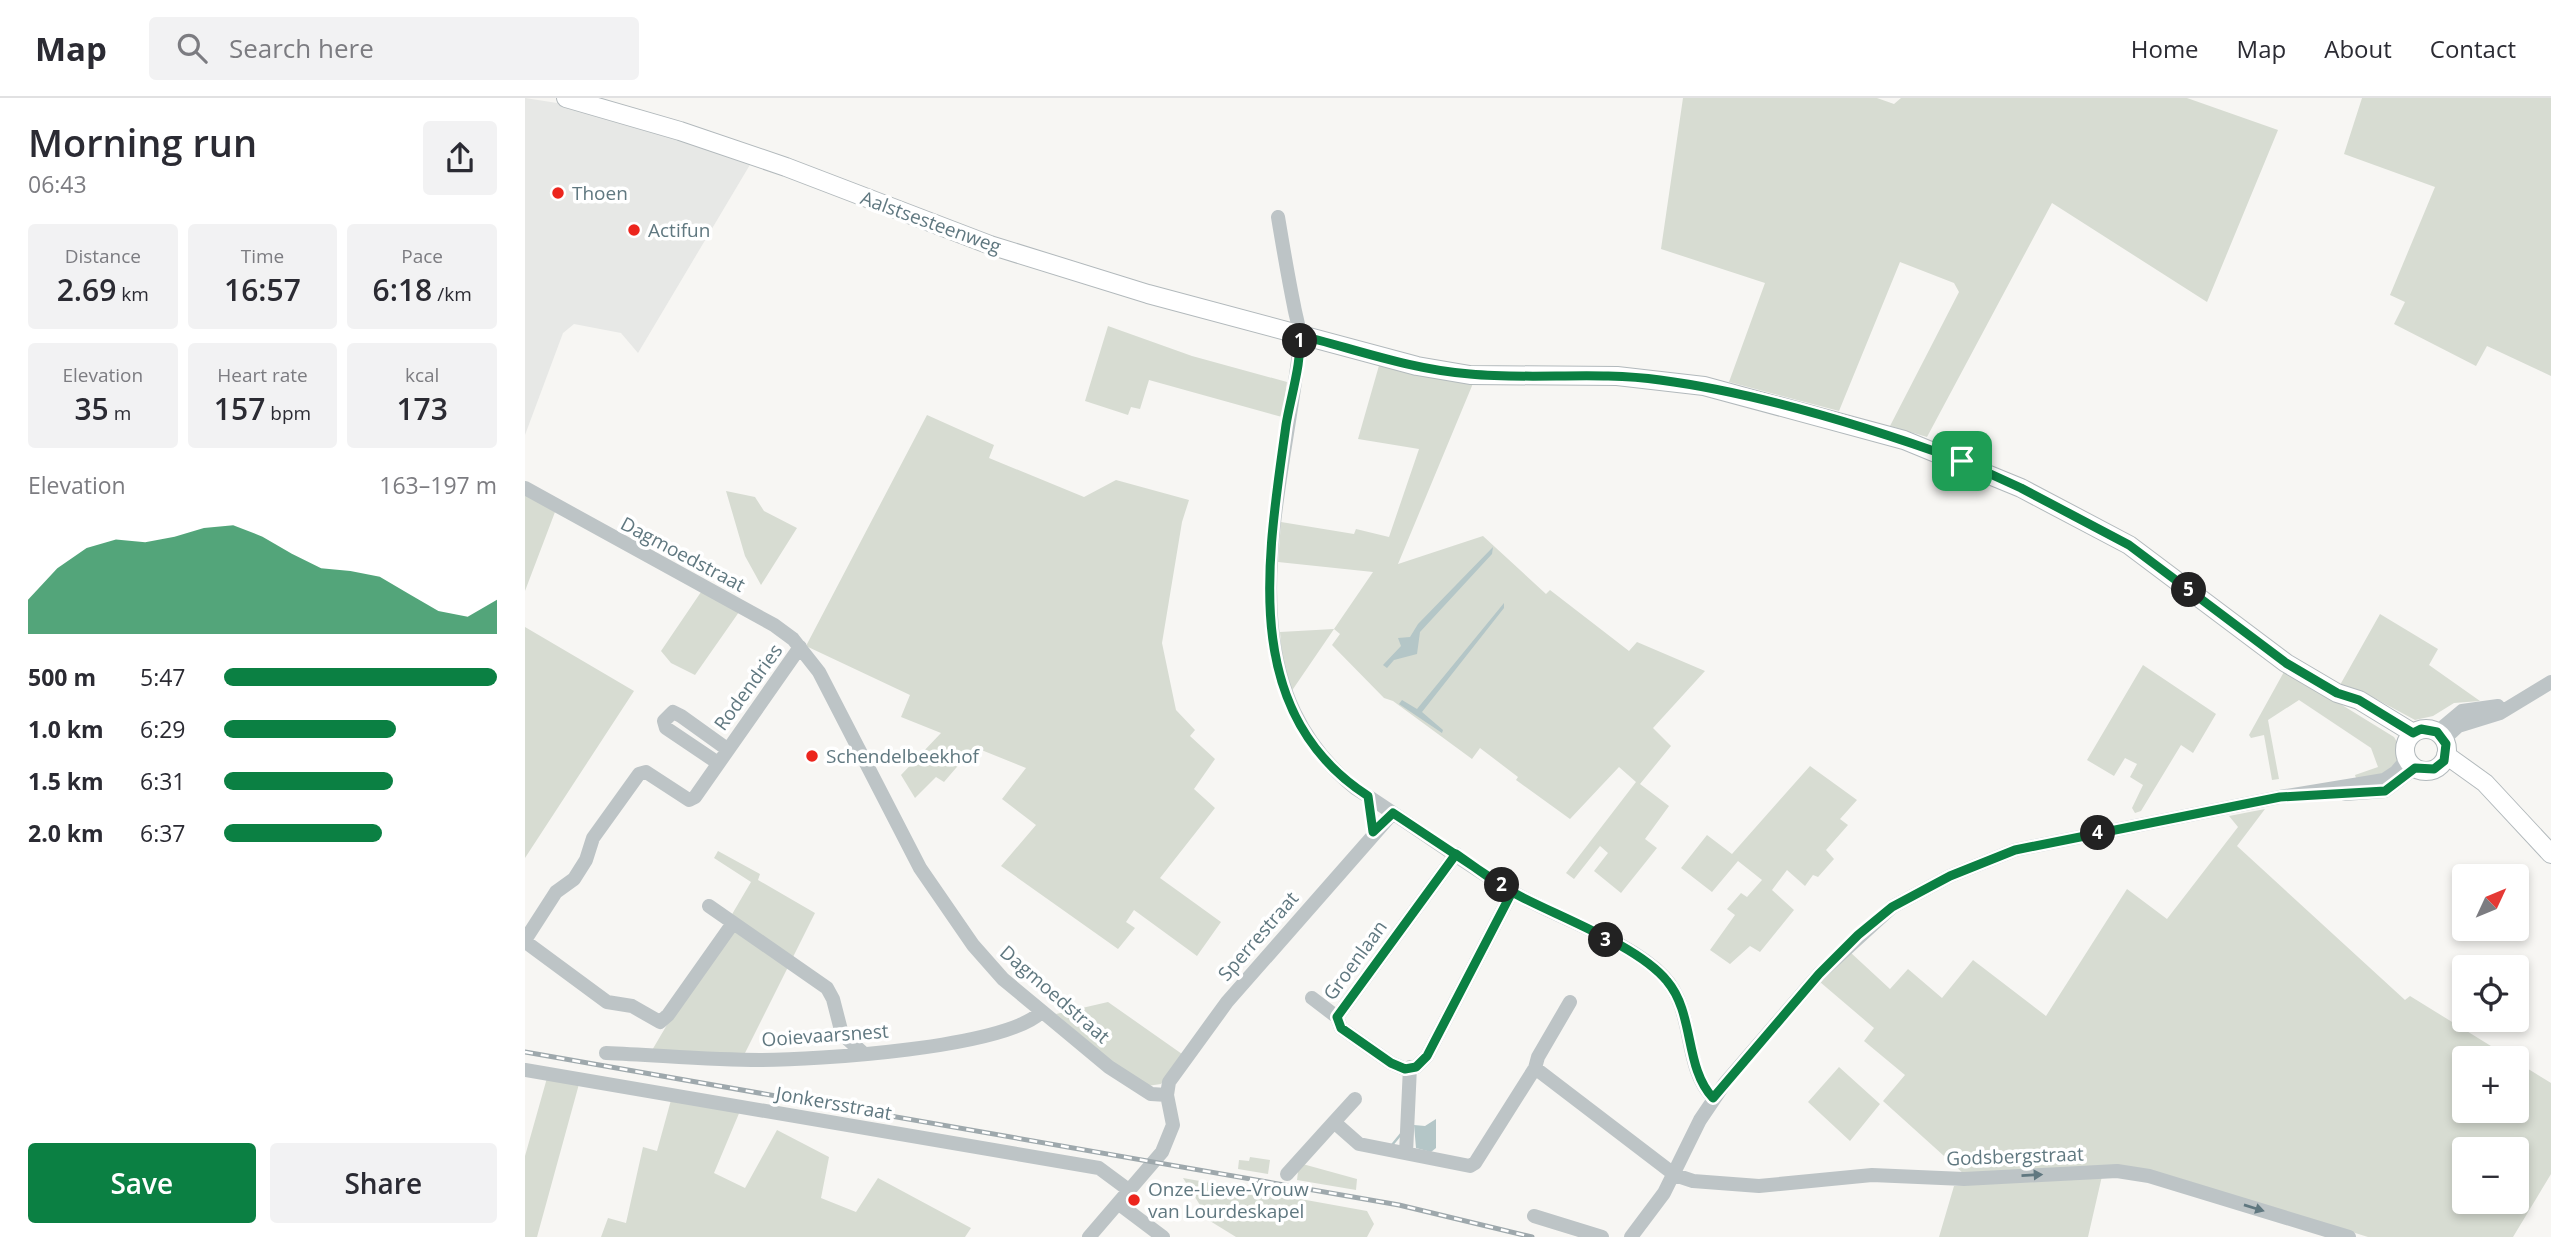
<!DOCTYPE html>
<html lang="en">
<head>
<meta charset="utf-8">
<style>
	body { margin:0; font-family:"Open Sans",sans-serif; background:#f2f2f3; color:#2b2b33; height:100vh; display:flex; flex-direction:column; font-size:26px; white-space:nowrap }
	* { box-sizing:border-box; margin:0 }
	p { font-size:23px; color:#7c7c81 }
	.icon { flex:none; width:38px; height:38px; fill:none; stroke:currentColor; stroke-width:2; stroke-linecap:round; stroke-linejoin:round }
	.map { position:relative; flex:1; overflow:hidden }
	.drawer { display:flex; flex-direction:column; background:#fff; width:525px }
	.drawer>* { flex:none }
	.needle { width:46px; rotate:46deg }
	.controls { position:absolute; left:1927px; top:766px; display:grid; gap:14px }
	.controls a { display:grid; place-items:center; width:77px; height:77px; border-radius:7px; background:#fff; box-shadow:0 4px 10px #0003; font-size:35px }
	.pin { position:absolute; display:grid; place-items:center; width:60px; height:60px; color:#fff; margin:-30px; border-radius:14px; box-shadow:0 4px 10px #0006 }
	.km { position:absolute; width:35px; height:35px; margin:-18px; border-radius:50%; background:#222; color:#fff; font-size:19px; line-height:35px; text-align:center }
	.round { display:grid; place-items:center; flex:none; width:74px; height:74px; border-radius:7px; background:#f2f2f3 }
	.overview { display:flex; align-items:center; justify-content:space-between; height:119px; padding:0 28px }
	h1 { font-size:38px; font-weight:600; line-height:52px }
	.metrics { display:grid; grid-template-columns:repeat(3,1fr); gap:10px; height:119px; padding:7px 28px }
	.metrics div { display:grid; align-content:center; border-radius:7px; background:#f2f2f3; text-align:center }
	.metrics b { font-size:30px; font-weight:600 }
	.metrics small { font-size:19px; font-weight:400 }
	.metrics p { font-size:19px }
	.chart { height:196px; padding:14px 28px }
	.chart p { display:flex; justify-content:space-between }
	.chart svg { width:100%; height:126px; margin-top:7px; fill:#0b8043; opacity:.7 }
	.primary-button { display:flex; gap:14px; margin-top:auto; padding:14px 28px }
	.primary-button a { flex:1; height:80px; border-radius:7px; background:#0b8043; color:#fff; font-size:28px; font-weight:600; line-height:80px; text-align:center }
	.primary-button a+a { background:#f2f2f3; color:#2b2b33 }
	ul { padding:0 28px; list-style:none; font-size:23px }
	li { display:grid; grid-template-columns:112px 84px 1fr; align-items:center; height:52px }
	li i { height:18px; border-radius:9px; background:#0b8043 }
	header { display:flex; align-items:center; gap:42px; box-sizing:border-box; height:98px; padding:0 35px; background:#fff; border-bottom:2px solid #e1e1e2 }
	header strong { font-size:33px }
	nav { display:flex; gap:38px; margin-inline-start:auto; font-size:24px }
	.search { width:490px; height:63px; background:#f2f2f3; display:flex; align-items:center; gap:18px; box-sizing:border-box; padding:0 24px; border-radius:7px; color:#7c7c81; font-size:26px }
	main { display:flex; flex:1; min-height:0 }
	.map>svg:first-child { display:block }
	.built { fill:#e7e8e6 }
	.green { fill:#d7dcd2; fill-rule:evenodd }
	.water { fill:#b4c6c7 }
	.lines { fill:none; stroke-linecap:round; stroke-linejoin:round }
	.stream { stroke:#b4c6c7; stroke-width:2.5 }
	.major-casing { stroke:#b2b9bc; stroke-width:20 }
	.minor { stroke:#bdc4c6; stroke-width:14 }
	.major { stroke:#fff; stroke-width:18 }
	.rail-casing { stroke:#9ea8ac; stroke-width:5 }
	.rail { stroke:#fff; stroke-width:2.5; stroke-dasharray:8; stroke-linecap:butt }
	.oneway { fill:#607880 }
	.route-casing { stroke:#fff; stroke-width:14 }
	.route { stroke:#0b8043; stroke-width:9 }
	.poi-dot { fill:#ec251d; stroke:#fff; stroke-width:2.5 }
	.labels { text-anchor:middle; stroke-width:7; stroke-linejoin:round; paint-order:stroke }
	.poi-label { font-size:19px; fill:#607880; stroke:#fff; text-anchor:start }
	.street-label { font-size:19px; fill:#607880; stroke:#fff }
</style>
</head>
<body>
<header>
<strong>Map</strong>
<div class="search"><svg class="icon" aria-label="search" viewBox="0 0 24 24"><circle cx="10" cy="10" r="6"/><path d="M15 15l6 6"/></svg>Search here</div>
<nav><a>Home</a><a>Map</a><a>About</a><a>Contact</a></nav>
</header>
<main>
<section class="drawer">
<div class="overview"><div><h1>Morning run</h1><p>06:43</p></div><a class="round"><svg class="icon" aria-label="share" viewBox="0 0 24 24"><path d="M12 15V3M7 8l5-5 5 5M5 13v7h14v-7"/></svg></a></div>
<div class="metrics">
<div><p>Distance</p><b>2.69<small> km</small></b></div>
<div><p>Time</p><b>16:57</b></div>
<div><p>Pace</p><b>6:18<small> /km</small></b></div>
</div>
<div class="metrics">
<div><p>Elevation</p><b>35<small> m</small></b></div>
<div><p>Heart rate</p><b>157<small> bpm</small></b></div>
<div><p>kcal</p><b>173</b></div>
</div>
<div class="chart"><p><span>Elevation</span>163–197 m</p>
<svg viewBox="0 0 160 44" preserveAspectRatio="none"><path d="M0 44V32L10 21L20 14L30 11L40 12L50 10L60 7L70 6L80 10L90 16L100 21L110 22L120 24L130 30L140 36L150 38L160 32V44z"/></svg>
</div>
<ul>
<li><b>500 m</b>5:47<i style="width:100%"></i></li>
<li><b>1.0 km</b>6:29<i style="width:63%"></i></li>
<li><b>1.5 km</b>6:31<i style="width:62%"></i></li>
<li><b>2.0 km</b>6:37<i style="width:58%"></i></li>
</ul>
<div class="primary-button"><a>Save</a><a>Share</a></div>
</section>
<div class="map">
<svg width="2026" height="1139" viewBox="0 0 2026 1139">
	<rect width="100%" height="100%" fill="#f7f6f3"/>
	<!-- built -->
	<path class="built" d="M 0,0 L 45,7 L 226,65 L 113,255 L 96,235 L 49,226 L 38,235 L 0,337 Z"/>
	<!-- green -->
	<path class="green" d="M 1158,0 L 1352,0 L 1369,6 L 1376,0 L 1662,0 L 1753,32 L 1682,204 L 1527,105 L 1402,339 L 1365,328 L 1434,194 L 1429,185 L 1375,164 L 1314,313 L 1204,284 L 1240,185 L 1136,151 Z
		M 1837,0 L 2026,0 L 2026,278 L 1962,248 L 1951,268 L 1869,226 L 1880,204 L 1865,197 L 1910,89 L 1819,56 Z
		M 583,228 L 667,258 L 762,284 L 757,319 L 624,282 L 615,311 L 606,309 L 603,317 L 560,303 Z
		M 855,264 L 949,283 L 873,466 L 958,438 L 1021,496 L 1025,492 L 1104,553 L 1112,544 L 1180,573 L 1128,630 L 1146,648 L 1115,686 L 1144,708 L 1120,741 L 1132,750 L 1096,795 L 1069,773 L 1083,755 L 1075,748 L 1049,781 L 1041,775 L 1111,684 L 1094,669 L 1045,721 L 991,682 L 993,679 L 955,650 L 947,661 L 868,603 L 859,600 L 807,547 L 815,536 L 809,531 L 766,594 L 758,570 L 755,534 L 809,531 L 848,474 L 753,464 L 756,424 L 829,436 L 831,431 L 864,439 L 894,351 L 833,341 Z
		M 402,317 L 469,347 L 464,360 L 559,399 L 591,382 L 664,402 L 657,424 L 637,545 L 651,612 L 670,632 L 665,638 L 690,661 L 669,691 L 690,710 L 635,780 L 696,824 L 672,858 L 609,812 L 601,824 L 610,830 L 593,851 L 476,768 L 511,727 L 477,701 L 501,670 L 449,649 L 419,684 L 411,679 L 390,700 L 376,677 L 416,635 L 376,619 L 385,597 L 281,548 Z
		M 201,393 L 230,399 L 239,413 L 272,430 L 236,487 L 220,458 Z
		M 0,395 L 30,414 L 0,493 Z
		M 176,494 L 214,514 L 170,577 L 146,565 L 136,553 Z
		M 1855,516 L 1913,551 L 1904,567 L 1955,603 L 1929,605 L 1908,618 L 1890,622 L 1851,601 L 1815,587 Z
		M 0,529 L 109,593 L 0,760 Z
		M 1618,567 L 1691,616 L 1668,655 L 1656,647 L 1616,713 L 1610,715 L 1607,710 L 1618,687 L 1605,679 L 1612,666 L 1600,660 L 1589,678 L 1562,662 Z
		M 1760,572 L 1869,639 L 1875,649 L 1876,660 L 1862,676 L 1831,680 L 1830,677 L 1853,669 L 1846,650 L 1774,602 L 1743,622 L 1754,681 L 1747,682 L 1739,637 L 1726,640 L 1724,637 Z
		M 1285,668 L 1332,702 L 1315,721 L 1323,727 L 1301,752 L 1309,761 L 1293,779 L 1288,777 L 1280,788 L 1262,772 L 1247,792 L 1269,812 L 1235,854 L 1225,848 L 1205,866 L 1185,852 L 1210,817 L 1202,811 L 1216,795 L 1222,799 L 1237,782 L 1213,763 L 1187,794 L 1156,770 L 1182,737 L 1207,756 Z
		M 1740,711 L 1712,748 L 1880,902 L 1885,898 L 1987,961 L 1939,961 L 1939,1013 L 1992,1013 L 1992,964 L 2026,985 L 2026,1076 L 1988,1139 L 1843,1139 L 1646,1078 L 1439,1076 L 1358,1003 L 1380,977 L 1339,943 L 1349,930 L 1295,884 L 1325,854 L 1365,891 L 1383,871 L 1417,900 L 1448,862 L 1521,918 L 1602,791 L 1642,821 L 1713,729 L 1704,718 ZM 1939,1052 L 1992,1052 L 1992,1104 L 1939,1104 Z
		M 193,753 L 235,776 L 233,782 L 290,815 L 218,959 L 126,954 L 226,784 L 189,760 Z
		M 583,904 L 657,956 L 636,986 L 622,988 L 612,985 L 531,916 Z
		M 1314,969 L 1355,1006 L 1325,1043 L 1283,1004 Z
		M 22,980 L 54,986 L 12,1139 L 0,1139 L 0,1058 Z
		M 146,1002 L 215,1013 L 189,1075 L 220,1090 L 252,1032 L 304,1059 L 296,1100 L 331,1114 L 353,1080 L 446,1130 L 440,1139 L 76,1139 L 83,1120 L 101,1125 L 118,1049 L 132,1053 Z
		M 725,1059 L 745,1062 L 743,1076 L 713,1071 L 714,1062 L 724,1063 Z
		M 774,1065 L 832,1081 L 831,1092 L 772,1082 Z
		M 1577,1078 L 1563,1139 L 1414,1139 L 1429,1088 Z
		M 658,1080 L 842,1113 L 849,1126 L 842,1139 L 711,1139 L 685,1123 Z"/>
	<!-- water -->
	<path class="water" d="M 968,449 L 967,456 L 895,534 L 892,556 L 869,562 L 862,570 L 858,567 L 876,548 L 873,540 L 885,539 L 893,526 Z
		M 979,505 L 979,510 L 897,614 L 918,632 L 917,635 L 874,606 L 877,602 L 892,611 Z
		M 911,1021 L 911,1050 L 906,1054 L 891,1050 L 889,1027 L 900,1028 Z"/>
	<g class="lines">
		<!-- stream -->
		<path class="stream" d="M 867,1047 L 876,1036"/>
		<!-- major casing -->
		<g class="major-casing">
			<path id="major" d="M 41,0 L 155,33 L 261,69 L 465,147 L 623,196 L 892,268 L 945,277 L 1092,278 L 1179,288 L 1379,342 L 1496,390 L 1604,447 L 1761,565 L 1812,595 L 1834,602 L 1888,635
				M1880 652a21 21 0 1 1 42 0a21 21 0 1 1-42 0Z
				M 1921,657 L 1960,685 L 2026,756"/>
		</g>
		<!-- minor -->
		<path class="minor" d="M 753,119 C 758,149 763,179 769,208 C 771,220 776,233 775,245 C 760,392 692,579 830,690 C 882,723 932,761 986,793 C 1031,820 1104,842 1139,879 C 1171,913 1157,968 1188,1000
			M 0,390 L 249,527 L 268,541 L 294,574 L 395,770 L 448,847 L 478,881 L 584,969 L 626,996 L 642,997 L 648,1027 L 637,1054 L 564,1139
			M 1912,634 L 1937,613 L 1973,608
			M 1919,641 L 1933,628 L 1975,615 L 2026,584
			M 193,665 L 141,630 L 139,623 L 148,614 L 156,618 L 202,651
			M 1820,696 L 1860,693 L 1890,670
			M 931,756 L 812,919 L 816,930 L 866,965 L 880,971 L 891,969 L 902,958 L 987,794
			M 184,808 L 302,890 L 308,901 L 317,936 L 338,955
			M 208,825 L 143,917 L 135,924 L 107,908 L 82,904 L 2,845 L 2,839 L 31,794 L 49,781 L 61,762 L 68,740 L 114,676 L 121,674 L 164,702 L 170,699 L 275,549
			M 787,900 L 812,919
			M 1045,904 L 1013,959 L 1010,970 L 1150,1077 L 1168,1083 L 1234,1088 L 1347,1077 L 1439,1081 L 1592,1073 L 1624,1078 L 1824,1139
			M 81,955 C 132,957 184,962 235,962 C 290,962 481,950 516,914
			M 0,972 L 574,1070 L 605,1093
			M 642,997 L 644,984 L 702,904 L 868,715
			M 830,1001 L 809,1024 L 834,1046 L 945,1068 L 950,1065 L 1010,970
			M 881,1055 L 885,969
			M 762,1076 L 809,1024
			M 594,1106 L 638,1139
			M 1009,1118 L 1077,1139
			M 1106,1139 L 1139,1095 L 1175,1022 L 1200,985 L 1294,876 L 1367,809 L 1425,778 L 1490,752 L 1755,699 L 1859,682 L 1871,674 L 1882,661"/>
		<!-- major -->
		<use href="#major" class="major"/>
		<!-- rail casing -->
		<g class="rail-casing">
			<path id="rail" d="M 0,954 L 874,1107 L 1007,1139"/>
		</g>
		<!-- rail -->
		<use href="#rail" class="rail"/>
	</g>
	<!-- one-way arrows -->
	<defs><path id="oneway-solid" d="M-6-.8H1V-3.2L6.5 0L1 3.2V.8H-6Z" transform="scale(1.75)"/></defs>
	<g class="oneway">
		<use href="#oneway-solid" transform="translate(1507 1077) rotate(-3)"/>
		<use href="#oneway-solid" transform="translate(1729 1110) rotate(17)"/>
	</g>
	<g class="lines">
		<!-- route casing -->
		<g class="route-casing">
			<path id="route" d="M 1437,363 C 1343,329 1234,295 1135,282 C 1072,273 1008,282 945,276 C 887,272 830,251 774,237 C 778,261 765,301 761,327 C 743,458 713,614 843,698 L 848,734 L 868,715 L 987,794 L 902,958 L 891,969 L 880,971 L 866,965 L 816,930 L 812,919 L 931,756 C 950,769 969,784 989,795 C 1031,818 1113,847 1142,883 C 1170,916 1159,969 1188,1000 L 1294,876 L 1333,837 L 1367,809 L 1425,778 L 1490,752 L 1755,699 L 1860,693 L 1890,670 L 1909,671 L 1919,663 L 1921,646 L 1912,634 L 1896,631 L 1888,635 L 1834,602 L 1812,595 L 1761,565 L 1604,447 L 1496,390 L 1437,363"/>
		</g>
		<!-- route -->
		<use href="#route" class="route"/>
	</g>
	<!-- markers -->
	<g class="poi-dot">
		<circle cx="33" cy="95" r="7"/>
		<circle cx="109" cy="132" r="7"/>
		<circle cx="287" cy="658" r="7"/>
		<circle cx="609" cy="1102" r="7"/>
	</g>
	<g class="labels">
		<!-- poi labels -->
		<g class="poi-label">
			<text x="47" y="102">Thoen</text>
			<text x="123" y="139">Actifun</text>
			<text x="301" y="665">Schendelbeekhof</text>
			<text x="623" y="1098">Onze-Lieve-Vrouw<tspan x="623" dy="22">van Lourdeskapel</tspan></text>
		</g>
		<!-- street labels -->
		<g class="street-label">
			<text transform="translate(406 124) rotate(20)" y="7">Aalstsesteenweg</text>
			<text transform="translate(158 456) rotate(28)" y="7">Dagmoedstraat</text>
			<text transform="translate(223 589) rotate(-54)" y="7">Rodendries</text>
			<text transform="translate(733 838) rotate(-49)" y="7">Sperrestraat</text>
			<text transform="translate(830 862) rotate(-54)" y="7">Groenlaan</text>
			<text transform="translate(530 896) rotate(41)" y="7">Dagmoedstraat</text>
			<text transform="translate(300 937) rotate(-4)" y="7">Ooievaarsnest</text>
			<text transform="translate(309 1005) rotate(10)" y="7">Jonkersstraat</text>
			<text transform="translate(1490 1058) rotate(-2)" y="7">Godsbergstraat</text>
		</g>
	</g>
</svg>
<div class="controls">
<a><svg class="needle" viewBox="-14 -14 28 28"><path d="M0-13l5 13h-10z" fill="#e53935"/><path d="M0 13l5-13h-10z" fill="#7c7c81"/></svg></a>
<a><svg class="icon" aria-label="locate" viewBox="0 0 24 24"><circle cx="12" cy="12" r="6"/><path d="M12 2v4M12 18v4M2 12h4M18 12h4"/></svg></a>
<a>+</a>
<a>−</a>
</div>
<div class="pin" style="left:1437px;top:363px;background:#1e9e55"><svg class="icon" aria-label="arrive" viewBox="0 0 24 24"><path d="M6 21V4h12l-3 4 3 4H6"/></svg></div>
<b class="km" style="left:775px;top:243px">1</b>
<b class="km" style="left:977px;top:787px">2</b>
<b class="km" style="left:1081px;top:842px">3</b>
<b class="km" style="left:1573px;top:735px">4</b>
<b class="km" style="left:1664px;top:492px">5</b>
</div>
</main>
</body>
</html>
